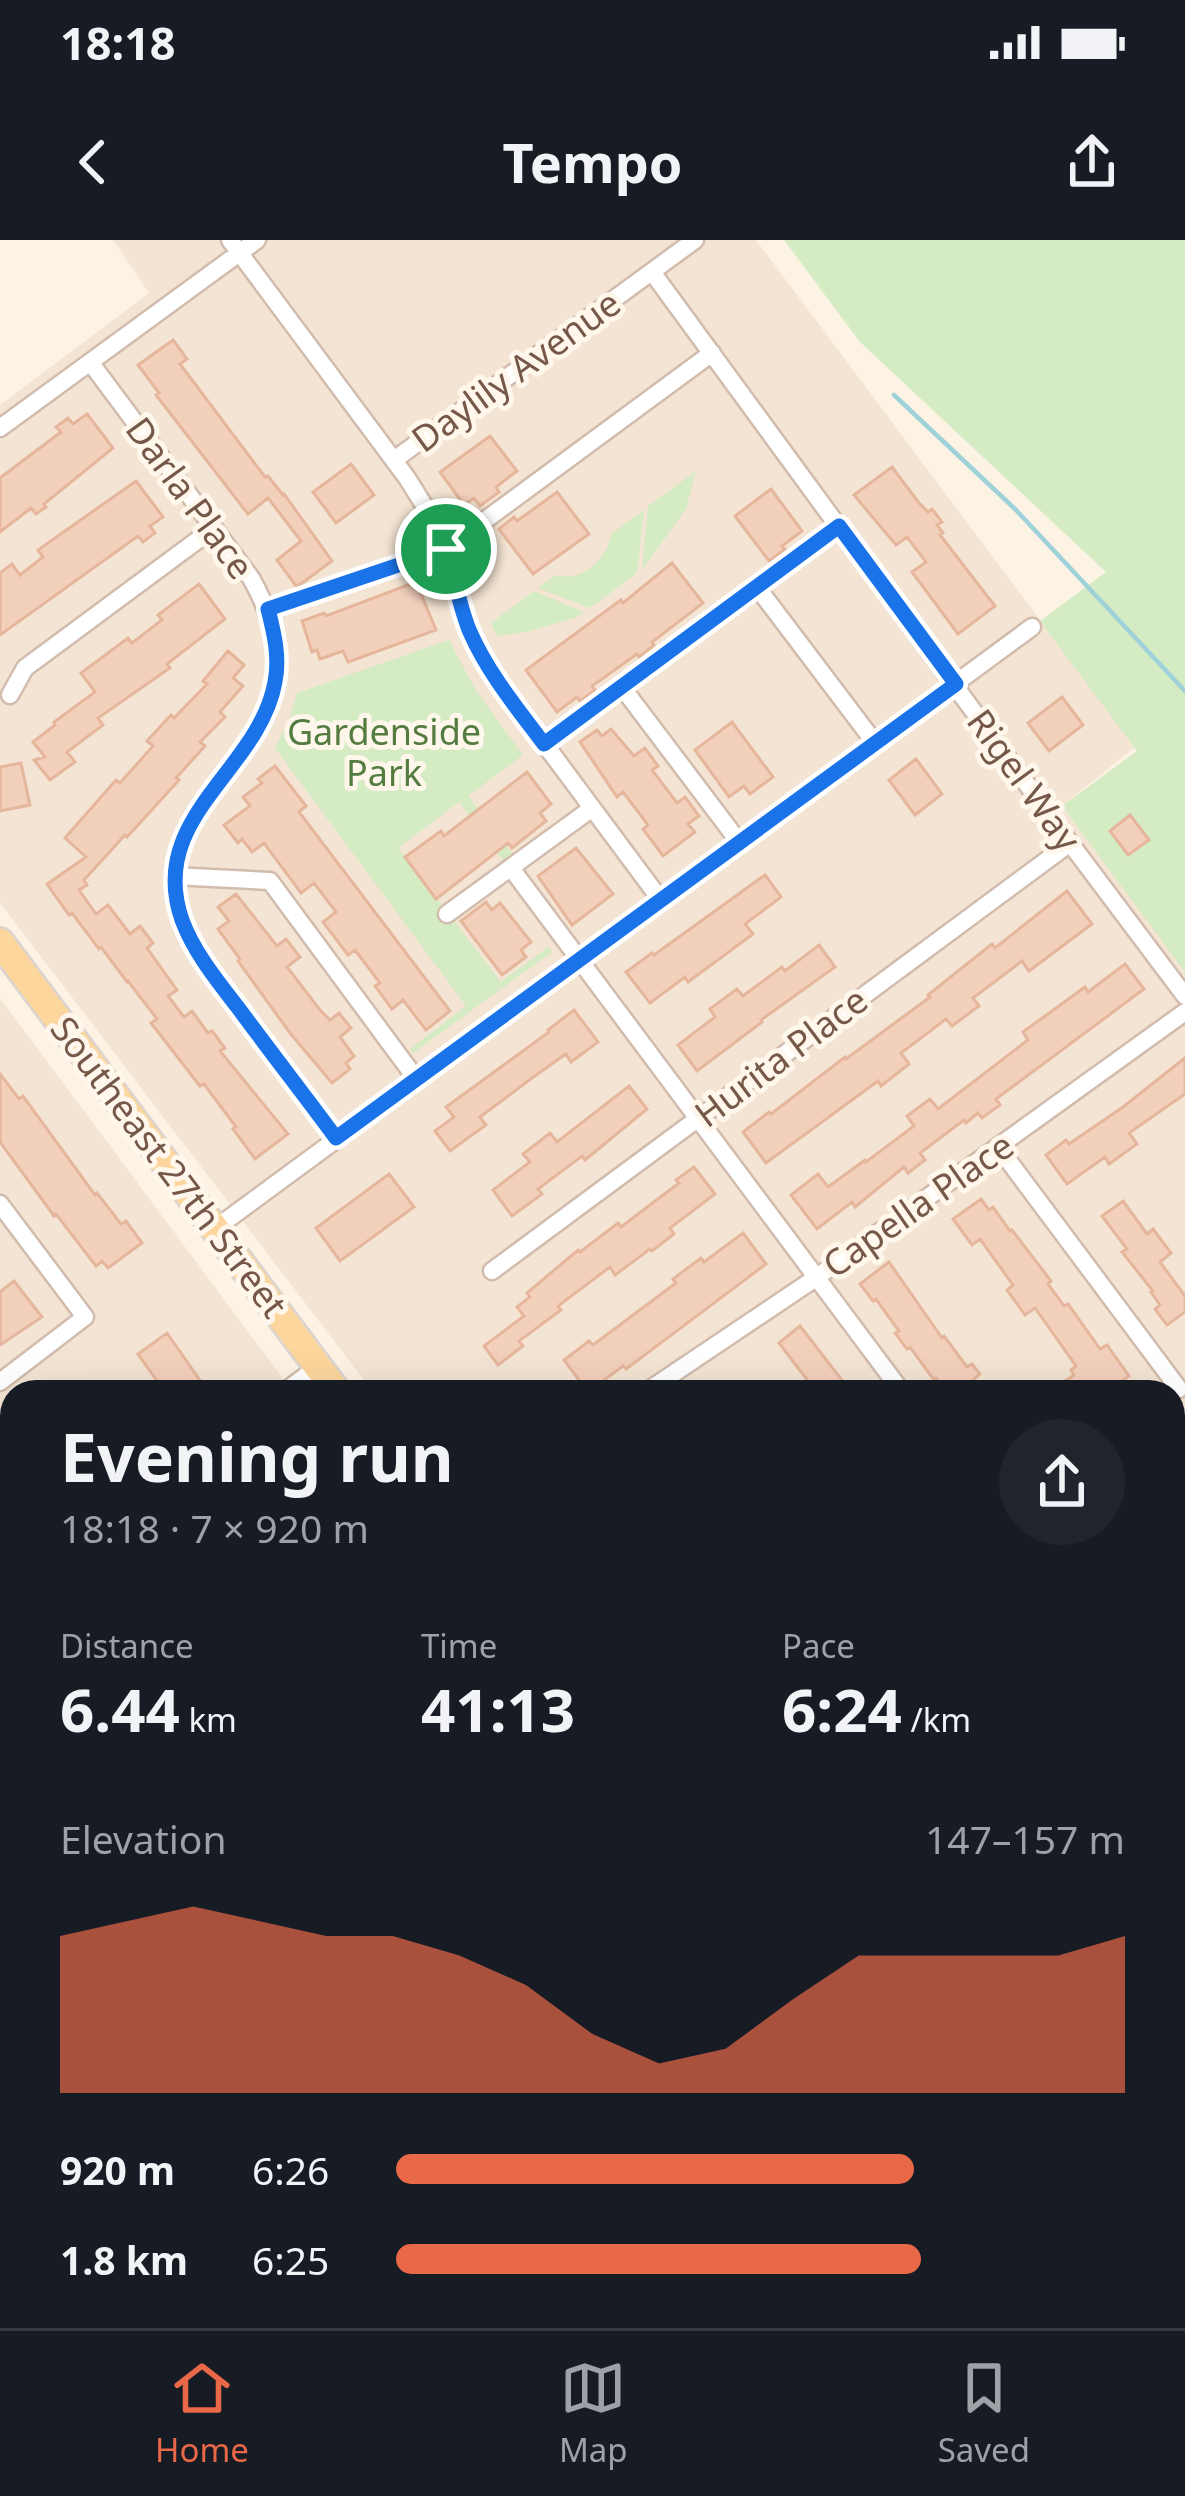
<!DOCTYPE html>
<html lang="en">
<head>
<meta charset="utf-8">
<style>
	body { margin:0; font-family:"Noto Sans",sans-serif; background:#20242c; color:#f1f3f6; height:100vh; display:flex; flex-direction:column; font-size:45px; white-space:nowrap }
	* { box-sizing:border-box; margin:0 }
	p { font-size:39px; color:#9ea1a6 }
	.icon { flex:none; width:66px; height:66px; fill:none; stroke:currentColor; stroke-width:2; stroke-linecap:round; stroke-linejoin:round }
	.map { position:relative; flex:1; overflow:hidden }
	.panel { position:absolute; left:0px; top:1140px; width:1185px; height:948px; display:flex; flex-direction:column; background:#171b24; border-radius:36px 36px 0 0; box-shadow:0 12px 48px #0002 }
	.panel>* { flex:none }
	.pin { position:absolute; display:grid; place-items:center; width:102px; height:102px; color:#fff; margin:-51px; border:6px solid #fff; border-radius:50%; box-shadow:0 3px 12px #0007 }
	.round { display:grid; place-items:center; flex:none; width:126px; height:126px; border-radius:63px; background:#20242c }
	.summary { display:flex; align-items:center; justify-content:space-between; height:204px; padding:0 60px }
	h1 { font-size:66px; font-weight:700; line-height:90px }
	.metrics { display:grid; grid-template-columns:repeat(3,1fr); gap:18px; height:204px; padding:12px 60px }
	.metrics div { display:grid; align-content:center }
	.metrics b { font-size:60px; font-weight:700 }
	.metrics small { font-size:33px; font-weight:400 }
	.metrics p { font-size:33px }
	.chart { height:336px; padding:24px 60px }
	.chart p { display:flex; justify-content:space-between }
	.chart svg { width:100%; height:216px; margin-top:12px; fill:#e96848; opacity:.7 }
	ul { padding:0 60px; list-style:none; font-size:39px }
	li { display:grid; grid-template-columns:192px 144px 1fr; align-items:center; height:90px }
	li i { height:30px; border-radius:15px; background:#e96848 }
	.status { display:flex; justify-content:space-between; align-items:center; height:84px; padding:0 60px; background:#171b24; direction:ltr }
	.status svg { height:33px; fill:currentColor }
	header { display:flex; justify-content:space-between; align-items:center; height:156px; padding:0 60px; background:#171b24; font-size:54px; font-weight:700 }
	.menu { display:flex; justify-content:space-around; align-items:center; height:168px; border-top:3px solid #363941; background:#171b24; font-size:33px; color:#9ea1a6 }
	.menu a { display:grid; justify-items:center; gap:6px }
	.menu .active { color:#e96848 }
	.map>svg:first-child { display:block }
	.residential { fill:#f4e4d3 }
	.green { fill:#d4ebc3 }
	.lines { fill:none; stroke-linecap:round; stroke-linejoin:round }
	.stream { stroke:#9fd1d9; stroke-width:4.5 }
	.building { fill:#f3d0bc; stroke:#e6b69c; stroke-width:3 }
	.minor-casing { stroke:#d1bcad; stroke-width:21 }
	.secondary-casing { stroke:#d4bcab; stroke-width:28 }
	.primary-casing { stroke:#dbd4d0; stroke-width:32 }
	.minor { stroke:#fff; stroke-width:16 }
	.secondary { stroke:#fff; stroke-width:24 }
	.primary { stroke:#fcd69c; stroke-width:27 }
	.route-casing { stroke:#fff; stroke-width:24 }
	.route { stroke:#1a73e8; stroke-width:15 }
	.labels { text-anchor:middle; stroke-width:10; stroke-linejoin:round; paint-order:stroke }
	.street-label { font-size:36px; fill:#765849; stroke:#fff7eb }
	.park-label { font-size:36px; fill:#547c41; stroke:#fff7eb }
</style>
</head>
<body>
<div class="status"><b>18:18</b><svg viewBox="0 0 49 12"><path d="M0 12V9h3v3zM5 12V6h3v6zM10 12V3h3v9zM15 12V0h3v12zM26 1h20v11H26zM47 4h2v5h-2z"/></svg></div>
<header><svg class="icon" aria-label="back" viewBox="0 0 24 24"><path d="M15 5l-7 7 7 7"/></svg>Tempo<svg class="icon" aria-label="share" viewBox="0 0 24 24"><path d="M12 15V3M7 8l5-5 5 5M5 13v7h14v-7"/></svg></header>
<div class="map">
<svg width="1185" height="2088" viewBox="0 0 1185 2088">
	<rect width="100%" height="100%" fill="#fdf3e5"/>
	<!-- residential -->
	<path class="residential" d="M 113,0 L 756,0 L 1135,507 L 1062,566 L 1185,728 L 1185,1516 L 1173,1524 L 1173,1152 L 373,1152 L 0,663 L 0,165 L 149,53 Z
		M 0,758 L 293,1152 L 12,1152 L 12,2076 L 418,2076 L 402,2088 L 0,2088 Z
		M 541,2076 L 979,2076 L 988,2088 L 524,2088 Z"/>
	<!-- green -->
	<path class="green" d="M 784,0 L 1185,0 L 1185,732 L 1062,566 L 1137,511 L 1040,381 L 1106,332 L 860,102 Z
		M 696,231 L 686,269 L 642,330 L 648,266 Z
		M 644,270 L 637,333 L 590,368 L 538,348 L 556,335 C 581,343 608,319 611,294 Z
		M 534,351 L 584,372 L 580,376 L 527,392 L 497,396 L 491,383 Z
		M 449,400 L 475,449 L 523,515 L 468,556 L 514,616 L 505,623 L 459,562 L 398,608 L 501,742 L 548,707 L 552,712 L 413,813 L 410,809 L 466,766 L 275,508 L 290,477 L 297,453 Z"/>
	<g class="lines">
		<!-- stream -->
		<path class="stream" d="M 894,155 L 1015,269 L 1185,451"/>
	</g>
	<!-- building -->
	<path class="building" d="M 173,100 L 187,119 L 180,124 L 265,237 L 268,236 L 283,255 L 284,254 L 332,321 L 301,344 L 296,346 L 277,320 L 301,301 L 268,258 L 248,274 L 156,155 L 159,153 L 138,125 Z
		M 87,174 L 113,208 L 44,264 L 46,267 L 36,274 L 31,268 L 0,292 L 0,238 L 61,192 L 56,187 L 68,178 L 73,184 Z
		M 490,196 L 517,231 L 496,247 L 499,252 L 480,266 L 474,258 L 464,265 L 440,232 Z
		M 351,224 L 374,255 L 336,283 L 313,252 Z
		M 892,227 L 919,263 L 928,272 L 932,269 L 942,282 L 937,285 L 943,293 L 940,295 L 995,366 L 958,394 L 912,332 L 926,322 L 907,297 L 896,305 L 854,255 Z
		M 136,241 L 163,277 L 150,286 L 155,293 L 143,302 L 138,296 L 0,395 L 0,333 L 12,324 L 20,335 L 43,317 L 38,310 Z
		M 771,249 L 802,291 L 782,306 L 785,309 L 769,321 L 735,276 Z
		M 557,252 L 589,294 L 533,334 L 499,289 L 514,277 L 517,281 Z
		M 672,323 L 703,363 L 652,402 L 654,405 L 639,417 L 637,414 L 592,446 L 595,450 L 580,461 L 577,457 L 557,472 L 526,430 L 621,360 L 623,363 Z
		M 416,342 L 436,390 L 348,422 L 343,411 L 320,419 L 317,410 L 312,412 L 302,381 L 324,373 L 326,376 Z
		M 199,344 L 225,379 L 167,424 L 170,428 L 98,478 L 103,485 L 67,512 L 75,522 L 50,540 L 34,520 L 45,517 L 33,502 L 55,485 L 54,482 L 95,452 L 81,433 L 128,398 L 132,403 L 162,380 L 158,375 Z
		M 228,411 L 244,425 L 233,438 L 243,446 L 220,472 L 225,477 L 200,502 L 205,506 L 176,538 L 179,540 L 127,597 L 125,595 L 84,640 L 87,645 L 79,650 L 96,674 L 108,665 L 130,694 L 140,686 L 153,703 L 147,708 L 177,750 L 168,756 L 184,777 L 192,771 L 208,793 L 212,791 L 225,808 L 220,811 L 288,894 L 255,919 L 233,889 L 236,887 L 204,844 L 200,846 L 151,783 L 157,779 L 128,741 L 127,742 L 101,707 L 99,709 L 72,673 L 69,675 L 47,644 L 86,617 L 65,598 L 116,540 L 120,543 L 153,506 L 147,501 L 171,475 L 174,478 L 207,444 L 203,441 Z
		M 1062,457 L 1083,485 L 1049,511 L 1028,483 Z
		M 732,482 L 773,537 L 750,554 L 744,546 L 729,557 L 695,510 Z
		M 611,489 L 634,516 L 645,508 L 658,526 L 652,530 L 677,563 L 685,557 L 699,576 L 688,584 L 695,592 L 663,616 L 643,589 L 648,585 L 623,552 L 617,557 L 580,502 L 597,490 L 602,496 Z
		M 916,519 L 942,554 L 915,575 L 889,540 Z
		M 21,523 L 30,565 L 0,571 L 0,527 Z
		M 275,526 L 306,566 L 299,572 L 450,771 L 426,790 L 403,760 L 392,769 L 375,746 L 380,743 L 355,710 L 348,715 L 323,682 L 336,672 L 314,643 L 301,653 L 264,603 L 252,612 L 242,599 L 238,603 L 224,585 L 250,566 L 243,557 L 262,543 L 258,539 Z
		M 527,532 L 551,564 L 540,573 L 546,581 L 512,608 L 508,603 L 436,659 L 405,617 L 441,591 L 444,596 Z
		M 1130,575 L 1149,600 L 1128,615 L 1110,591 Z
		M 576,608 L 613,654 L 572,685 L 538,636 Z
		M 765,635 L 781,657 L 745,684 L 753,694 L 688,742 L 685,737 L 650,763 L 626,732 L 652,713 L 654,715 Z
		M 1067,651 L 1092,684 L 1029,731 L 1022,721 L 973,758 L 979,766 L 952,786 L 946,779 L 901,813 L 909,824 L 881,846 L 878,841 L 766,923 L 743,892 L 769,872 L 771,874 L 845,817 L 846,819 L 930,757 L 928,755 L 992,704 L 995,708 Z
		M 236,654 L 277,706 L 286,699 L 300,717 L 287,727 L 320,770 L 330,780 L 339,773 L 351,788 L 340,797 L 354,816 L 346,823 L 350,829 L 332,843 L 290,793 L 238,721 L 240,719 L 218,689 L 229,681 L 218,667 Z
		M 486,662 L 492,670 L 500,663 L 531,702 L 521,710 L 526,717 L 502,735 L 461,681 Z
		M 819,705 L 835,727 L 761,780 L 762,782 L 697,831 L 678,805 L 715,777 L 710,769 L 737,749 L 743,756 L 782,727 L 785,731 Z
		M 1125,724 L 1144,749 L 996,859 L 1000,865 L 982,878 L 978,873 L 966,883 L 964,880 L 920,913 L 925,920 L 908,933 L 904,927 L 855,967 L 852,962 L 817,989 L 791,955 L 818,934 L 828,947 L 865,920 L 866,922 L 914,886 L 907,876 L 930,859 L 938,869 L 1028,800 L 1023,792 L 1085,747 L 1088,752 Z
		M 574,770 L 598,802 L 571,822 L 566,814 L 532,838 L 480,877 L 486,885 L 450,911 L 435,891 L 454,877 L 446,867 L 549,792 L 548,790 Z
		M 1185,818 L 1185,854 L 1129,893 L 1137,904 L 1109,924 L 1105,917 L 1067,944 L 1046,915 L 1066,900 L 1069,904 L 1123,867 Z
		M 0,834 L 19,859 L 23,856 L 95,955 L 97,953 L 121,984 L 126,981 L 142,1003 L 108,1028 L 102,1021 L 96,1026 L 56,974 L 54,976 L 0,902 Z
		M 629,846 L 647,869 L 585,920 L 582,916 L 538,949 L 542,954 L 512,976 L 493,950 L 530,922 L 523,914 L 550,893 L 557,902 Z
		M 694,927 L 715,954 L 670,988 L 674,994 L 652,1011 L 650,1009 L 615,1035 L 610,1027 L 558,1066 L 561,1070 L 519,1101 L 523,1106 L 498,1125 L 484,1106 L 524,1076 L 517,1067 L 530,1057 L 527,1053 L 578,1010 L 580,1012 L 618,983 L 621,987 L 679,943 L 676,940 Z
		M 389,934 L 414,967 L 340,1021 L 316,988 Z
		M 981,959 L 989,970 L 993,967 L 1010,991 L 1012,990 L 1051,1041 L 1048,1044 L 1064,1066 L 1068,1064 L 1100,1109 L 1107,1105 L 1129,1136 L 1107,1152 L 1049,1152 L 1074,1135 L 1071,1130 L 1076,1126 L 1035,1068 L 1025,1075 L 1007,1050 L 1013,1045 L 980,999 L 972,1005 L 953,979 Z
		M 1123,961 L 1147,994 L 1153,989 L 1171,1013 L 1160,1022 L 1185,1056 L 1185,1072 L 1167,1085 L 1155,1069 L 1160,1065 L 1151,1052 L 1153,1051 L 1122,1012 L 1127,1009 L 1102,976 Z
		M 743,993 L 766,1024 L 626,1129 L 623,1126 L 588,1152 L 564,1120 L 589,1101 L 593,1105 L 676,1043 L 673,1039 L 701,1018 L 704,1022 Z
		M 889,1022 L 942,1098 L 944,1096 L 967,1127 L 972,1124 L 980,1134 L 973,1140 L 982,1152 L 946,1152 L 936,1138 L 934,1140 L 910,1107 L 907,1109 L 895,1093 L 899,1091 L 876,1059 L 873,1061 L 860,1044 Z
		M 14,1041 L 42,1077 L 0,1105 L 0,1052 Z
		M 800,1086 L 831,1126 L 851,1152 L 817,1152 L 798,1128 L 779,1103 Z
		M 167,1093 L 208,1152 L 165,1152 L 138,1114 Z"/>
	<g class="lines">
		<!-- minor casing -->
		<g class="minor-casing">
			<path id="minor" d="M 230,0 L 407,238 L 432,278 L 446,309 L 468,389 L 497,440 L 660,659
				M 652,32 L 1070,603 L 1185,756
				M 90,122 L 251,338 C 345,504 150,535 177,663 C 187,708 221,744 248,780 C 277,820 307,859 336,898
				M 0,188 L 257,0
				M 394,220 L 695,0
				M 757,347 L 875,503
				M 268,369 L 446,309 L 712,113
				M 622,447 L 739,602
				M 10,455 L 25,428 L 214,288
				M 544,504 L 839,286
				M 511,628 L 902,1152
				M 174,636 L 270,641 L 417,840
				M 447,674 L 591,569
				M 999,908 L 1179,1149
				M 0,964 L 85,1077 L 0,1142
				M 216,988 L 1032,387
				M 492,1031 L 1070,603
				M 284,1152 L 318,1127
				M 646,1152 L 817,1037 L 1185,772
				M 0,1362 L 12,1353
				M 1173,1390 L 1185,1373
				M 0,1585 L 12,1601
				M 0,1839 L 12,1830
				M 0,2002 L 12,1993
				M 372,2076 L 381,2088"/>
		</g>
		<!-- secondary casing -->
		<g class="secondary-casing">
			<path id="secondary" d="M 1030,2076 L 1039,2088"/>
		</g>
		<!-- primary casing -->
		<g class="primary-casing">
			<path id="primary" d="M 0,702 L 337,1152
				M 450,2088 L 467,2076
				M 483,2088 L 500,2076"/>
		</g>
		<!-- minor -->
		<use href="#minor" class="minor"/>
		<!-- secondary -->
		<use href="#secondary" class="secondary"/>
		<!-- primary -->
		<use href="#primary" class="primary"/>
	</g>
	<g class="lines">
		<!-- route casing -->
		<g class="route-casing">
			<path id="route" d="M 839,286 L 956,444 L 336,898 C 305,856 273,815 242,773 C 220,744 195,715 182,680 C 146,577 259,531 275,442 C 280,417 274,393 268,369 L 446,309 C 455,337 459,366 470,392 C 488,433 517,468 544,504 Z"/>
		</g>
		<!-- route -->
		<use href="#route" class="route"/>
	</g>
	<g class="labels">
		<!-- street labels -->
		<g class="street-label">
			<text transform="translate(516 131) rotate(-36)" y="13">Daylily Avenue</text>
			<text transform="translate(190 258) rotate(54)" y="13">Darla Place</text>
			<text transform="translate(1024 540) rotate(54)" y="13">Rigel Way</text>
			<text transform="translate(781 817) rotate(-37)" y="13">Hurita Place</text>
			<text transform="translate(169 927) rotate(53)" y="13">Southeast 27th Street</text>
			<text transform="translate(918 965) rotate(-35)" y="13">Capella Place</text>
		</g>
		<!-- park labels -->
		<g class="park-label">
			<text x="384" y="505">Gardenside<tspan x="384" dy="41">Park</tspan></text>
		</g>
	</g>
</svg>
<div class="pin" style="left:446px;top:309px;background:#1e9e55"><svg class="icon" aria-label="arrive" viewBox="0 0 24 24"><path d="M6 21V4h12l-3 4 3 4H6"/></svg></div>
<section class="panel">
<div class="summary"><div><h1>Evening run</h1><p>18:18 · 7 × 920 m</p></div><a class="round"><svg class="icon" aria-label="share" viewBox="0 0 24 24"><path d="M12 15V3M7 8l5-5 5 5M5 13v7h14v-7"/></svg></a></div>
<div class="metrics">
<div><p>Distance</p><b>6.44<small> km</small></b></div>
<div><p>Time</p><b>41:13</b></div>
<div><p>Pace</p><b>6:24<small> /km</small></b></div>
</div>
<div class="chart"><p><span>Elevation</span>147–157 m</p>
<svg viewBox="0 0 160 44" preserveAspectRatio="none"><path d="M0 44V12L10 9L20 6L30 9L40 12L50 12L60 16L70 22L80 32L90 38L100 35L110 25L120 16L130 16L140 16L150 16L160 12V44z"/></svg>
</div>
<ul>
<li><b>920 m</b>6:26<i style="width:71%"></i></li>
<li><b>1.8 km</b>6:25<i style="width:72%"></i></li>
</ul>
</section>
</div>
<nav class="menu">
<a class="active"><svg class="icon" aria-label="home" viewBox="0 0 24 24"><path d="M3 11l9-7 9 7M6 9v11h12V9"/></svg>Home</a>
<a><svg class="icon" aria-label="map" viewBox="0 0 24 24"><path d="M3 6l6-2 6 2 6-2v14l-6 2-6-2-6 2zM9 4v14M15 6v14"/></svg>Map</a>
<a><svg class="icon" aria-label="saved" viewBox="0 0 24 24"><path d="M7 4h10v16l-5-4-5 4z"/></svg>Saved</a>
</nav>
</body>
</html>
